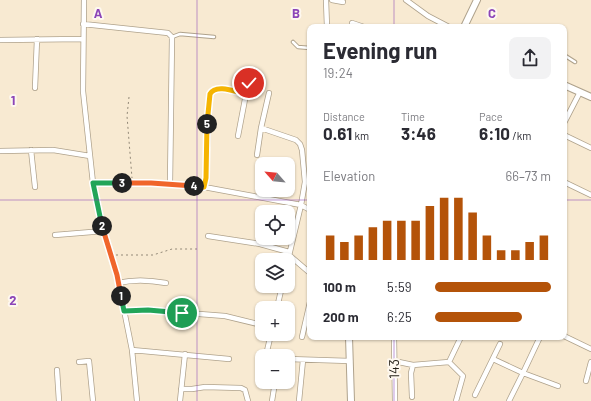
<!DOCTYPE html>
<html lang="en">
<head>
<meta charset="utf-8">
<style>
	body { margin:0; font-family:Barlow,sans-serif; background:#f2f2f3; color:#2b2b33; height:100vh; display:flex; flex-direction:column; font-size:15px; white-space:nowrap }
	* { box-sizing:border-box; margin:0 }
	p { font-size:13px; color:#7c7c81 }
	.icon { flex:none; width:22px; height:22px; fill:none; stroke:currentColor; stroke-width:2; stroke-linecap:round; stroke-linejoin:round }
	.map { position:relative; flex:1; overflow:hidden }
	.side { position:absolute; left:307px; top:24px; width:260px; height:316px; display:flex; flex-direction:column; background:#fff; border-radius:8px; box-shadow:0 1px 3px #0004 }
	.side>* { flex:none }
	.needle { width:26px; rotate:297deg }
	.controls { position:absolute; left:255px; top:157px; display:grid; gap:8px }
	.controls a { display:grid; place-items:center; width:40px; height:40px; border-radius:8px; background:#fff; box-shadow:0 1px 3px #0004; font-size:20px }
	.pin { position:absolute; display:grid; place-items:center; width:34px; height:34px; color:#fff; margin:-17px; border:2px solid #fff; border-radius:50%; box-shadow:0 1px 4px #0007 }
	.km { position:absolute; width:20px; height:20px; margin:-10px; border-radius:50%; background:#222; color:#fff; font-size:11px; line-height:20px; text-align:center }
	.round { display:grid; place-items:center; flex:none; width:42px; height:42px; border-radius:8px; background:#f2f2f3 }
	.summary { display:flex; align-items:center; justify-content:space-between; height:68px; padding:0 16px }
	h1 { font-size:22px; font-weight:700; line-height:30px }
	.metrics { display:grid; grid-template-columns:repeat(3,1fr); gap:6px; height:68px; padding:4px 16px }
	.metrics div { display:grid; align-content:center }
	.metrics b { font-size:17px; font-weight:700 }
	.metrics small { font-size:11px; font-weight:400 }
	.metrics p { font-size:11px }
	.chart { height:112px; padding:8px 16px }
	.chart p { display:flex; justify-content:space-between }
	.chart svg { width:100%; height:72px; margin-top:4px; stroke:#b45309; stroke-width:6 }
	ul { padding:0 16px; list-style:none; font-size:13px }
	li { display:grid; grid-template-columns:64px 48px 1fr; align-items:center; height:30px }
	li i { height:10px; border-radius:5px; background:#b45309 }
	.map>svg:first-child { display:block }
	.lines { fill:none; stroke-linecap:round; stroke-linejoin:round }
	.service-casing { stroke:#afa28c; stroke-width:4.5 }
	.minor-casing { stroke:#afa28c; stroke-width:6 }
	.secondary-casing { stroke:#afa28c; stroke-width:8 }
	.path { stroke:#938978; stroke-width:1; stroke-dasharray:2 3; stroke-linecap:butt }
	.service { stroke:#fff; stroke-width:2.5 }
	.minor { stroke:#fff; stroke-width:4.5 }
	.secondary { stroke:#fff; stroke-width:6 }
	.split-1-casing { stroke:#fff; stroke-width:8 }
	.split-2-casing { stroke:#fff; stroke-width:8 }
	.split-3-casing { stroke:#fff; stroke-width:8 }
	.split-4-casing { stroke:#fff; stroke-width:8 }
	.split-5-casing { stroke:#fff; stroke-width:8 }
	.split-6-casing { stroke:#fff; stroke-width:8 }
	.split-1 { stroke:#22a559; stroke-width:5 }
	.split-2 { stroke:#f0652b; stroke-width:5 }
	.split-3 { stroke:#22a559; stroke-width:5 }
	.split-4 { stroke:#f0652b; stroke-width:5 }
	.split-5 { stroke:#f5b400; stroke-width:5 }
	.split-6 { stroke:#f5b400; stroke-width:5 }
	.grid { fill:none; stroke:#8c45b8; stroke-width:1; stroke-opacity:0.55 }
	.labels { text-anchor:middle; stroke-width:4; stroke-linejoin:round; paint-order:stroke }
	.street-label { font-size:14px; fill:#231e15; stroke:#fef8ef }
	.grid-label { font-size:13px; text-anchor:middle; font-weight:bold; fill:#8c45b8; stroke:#fef8ef; stroke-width:4; stroke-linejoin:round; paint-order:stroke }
</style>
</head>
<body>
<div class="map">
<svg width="591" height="401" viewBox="0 0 591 401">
	<rect width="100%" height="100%" fill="#f8ead2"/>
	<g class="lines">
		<!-- service casing -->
		<g class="service-casing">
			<path id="service" d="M 172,37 L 180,34 L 214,37
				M 293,42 L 298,47 L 310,48
				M 564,55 L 575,62"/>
		</g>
		<!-- minor casing -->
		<g class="minor-casing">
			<path id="minor" d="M 84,0 L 83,91 L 93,183 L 104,231 L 117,275 L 132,350 L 137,401
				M 326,0 L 327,27
				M 332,0 L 343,2
				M 406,0 L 428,16 L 449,27
				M 352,23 L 364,27
				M 83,24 L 168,33 L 172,37 L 170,184
				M 0,40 L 83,39
				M 35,88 L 37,39
				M 564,123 L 580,92
				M 261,128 L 269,93
				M 564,135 L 591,148
				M 238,136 L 246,94
				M 31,150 L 35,187
				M 0,151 L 53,150 L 90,156
				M 257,155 L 261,128 L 296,140 L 300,144 L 302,150 L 305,182 L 301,205 L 288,260
				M 564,182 L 591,195
				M 93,183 L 151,183 L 204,187 L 301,205 L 310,210
				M 204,187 L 206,178 L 208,119 L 210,94 L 214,90 L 223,89 L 246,94 L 249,83
				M 55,235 L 104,231
				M 208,236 L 260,244 L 289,252
				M 289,255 L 310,273
				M 118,283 C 134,279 150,280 166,283
				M 277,308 L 282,286
				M 124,311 L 148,310 L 225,316 L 262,325
				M 564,336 L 591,349
				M 302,337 L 310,302
				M 394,337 L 395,401
				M 540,337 L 523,373 L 558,386
				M 132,350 L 229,359
				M 268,356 L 267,351 L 271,334
				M 288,359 L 350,361
				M 493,359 L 523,373 L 509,401
				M 394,361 L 413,365 L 449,362 L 461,337
				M 79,362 L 89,361 L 93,401
				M 449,362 L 463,376 L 456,401
				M 57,370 L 59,401
				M 586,381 L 591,362
				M 181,389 L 192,389 L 205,387 L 241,388 L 245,390 L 248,401
				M 475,395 L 500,344
				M 412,397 L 411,373 L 413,365
				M 180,401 L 185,354
				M 272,401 L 275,382
				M 299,401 L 303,360"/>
		</g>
		<!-- secondary casing -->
		<g class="secondary-casing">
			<path id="secondary" d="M 464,27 L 477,0
				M 564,85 L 591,97
				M 349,337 L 351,401"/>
		</g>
		<!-- path -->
		<path class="path" d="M 129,97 L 127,116 L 132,178
			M 116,255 L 153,255 L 172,249 L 197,249"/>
		<!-- service -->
		<use href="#service" class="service"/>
		<!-- minor -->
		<use href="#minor" class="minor"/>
		<!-- secondary -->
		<use href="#secondary" class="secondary"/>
	</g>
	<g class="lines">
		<!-- split-1 casing -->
		<g class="split-1-casing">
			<path id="split-1" d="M 121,296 L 124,311 L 148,310 L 182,313"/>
		</g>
		<!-- split-2 casing -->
		<g class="split-2-casing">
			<path id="split-2" d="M 102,226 L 117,275 L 121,296"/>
		</g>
		<!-- split-3 casing -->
		<g class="split-3-casing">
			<path id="split-3" d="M 102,226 L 93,183 L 122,183"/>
		</g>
		<!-- split-4 casing -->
		<g class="split-4-casing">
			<path id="split-4" d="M 122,183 L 151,183 L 194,186"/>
		</g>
		<!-- split-5 casing -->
		<g class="split-5-casing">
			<path id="split-5" d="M 194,186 L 204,187 L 206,178 L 207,124"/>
		</g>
		<!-- split-6 casing -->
		<g class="split-6-casing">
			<path id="split-6" d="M 207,124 L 210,94 C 216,83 236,92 246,94 L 249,83"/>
		</g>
		<!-- split-1 -->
		<use href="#split-1" class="split-1"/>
		<!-- split-2 -->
		<use href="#split-2" class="split-2"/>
		<!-- split-3 -->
		<use href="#split-3" class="split-3"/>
		<!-- split-4 -->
		<use href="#split-4" class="split-4"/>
		<!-- split-5 -->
		<use href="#split-5" class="split-5"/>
		<!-- split-6 -->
		<use href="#split-6" class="split-6"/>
	</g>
	<!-- grid -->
	<path class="grid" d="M 197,0 L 197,401M 394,0 L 394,27M 0,200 L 310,200M 564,200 L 591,200M 394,337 L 394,401"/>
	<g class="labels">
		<!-- street labels -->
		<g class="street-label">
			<text transform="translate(394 369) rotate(-91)" y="5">143</text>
		</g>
	</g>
	<g class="grid-label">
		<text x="98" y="18">A</text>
		<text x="296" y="18">B</text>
		<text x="492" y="18">C</text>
		<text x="13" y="105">1</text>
		<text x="13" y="305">2</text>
	</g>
</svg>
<div class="controls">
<a><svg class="needle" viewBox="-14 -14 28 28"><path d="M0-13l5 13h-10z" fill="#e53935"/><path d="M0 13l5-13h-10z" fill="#7c7c81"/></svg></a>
<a><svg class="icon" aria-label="locate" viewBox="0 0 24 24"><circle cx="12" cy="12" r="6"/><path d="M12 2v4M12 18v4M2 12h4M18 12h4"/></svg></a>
<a><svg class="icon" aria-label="layers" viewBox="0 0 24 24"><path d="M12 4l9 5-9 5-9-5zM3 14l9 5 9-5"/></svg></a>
<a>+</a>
<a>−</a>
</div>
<div class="pin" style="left:182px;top:313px;background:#1e9e55"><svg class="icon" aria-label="arrive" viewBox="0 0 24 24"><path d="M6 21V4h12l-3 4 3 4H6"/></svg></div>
<div class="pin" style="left:249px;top:83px;background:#d93025"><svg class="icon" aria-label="check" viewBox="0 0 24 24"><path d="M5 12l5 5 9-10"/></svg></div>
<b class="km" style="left:121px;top:296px">1</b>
<b class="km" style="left:102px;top:226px">2</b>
<b class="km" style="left:122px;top:183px">3</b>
<b class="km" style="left:194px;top:186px">4</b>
<b class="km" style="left:207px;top:124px">5</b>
<section class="side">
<div class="summary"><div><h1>Evening run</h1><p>19:24</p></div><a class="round"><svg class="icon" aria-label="share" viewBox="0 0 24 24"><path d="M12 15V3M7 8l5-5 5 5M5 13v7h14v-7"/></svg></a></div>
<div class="metrics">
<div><p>Distance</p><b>0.61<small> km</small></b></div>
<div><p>Time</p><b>3:46</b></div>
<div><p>Pace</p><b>6:10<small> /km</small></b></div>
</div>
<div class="chart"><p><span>Elevation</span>66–73 m</p>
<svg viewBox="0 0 160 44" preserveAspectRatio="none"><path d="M5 44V29M15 44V33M25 44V29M35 44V24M45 44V20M55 44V20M65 44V20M75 44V11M85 44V6M95 44V6M105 44V15M115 44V29M125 44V38M135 44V38M145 44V33M155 44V29"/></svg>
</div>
<ul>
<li><b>100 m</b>5:59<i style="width:100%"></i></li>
<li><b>200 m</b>6:25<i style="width:75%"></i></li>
</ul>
</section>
</div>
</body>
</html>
